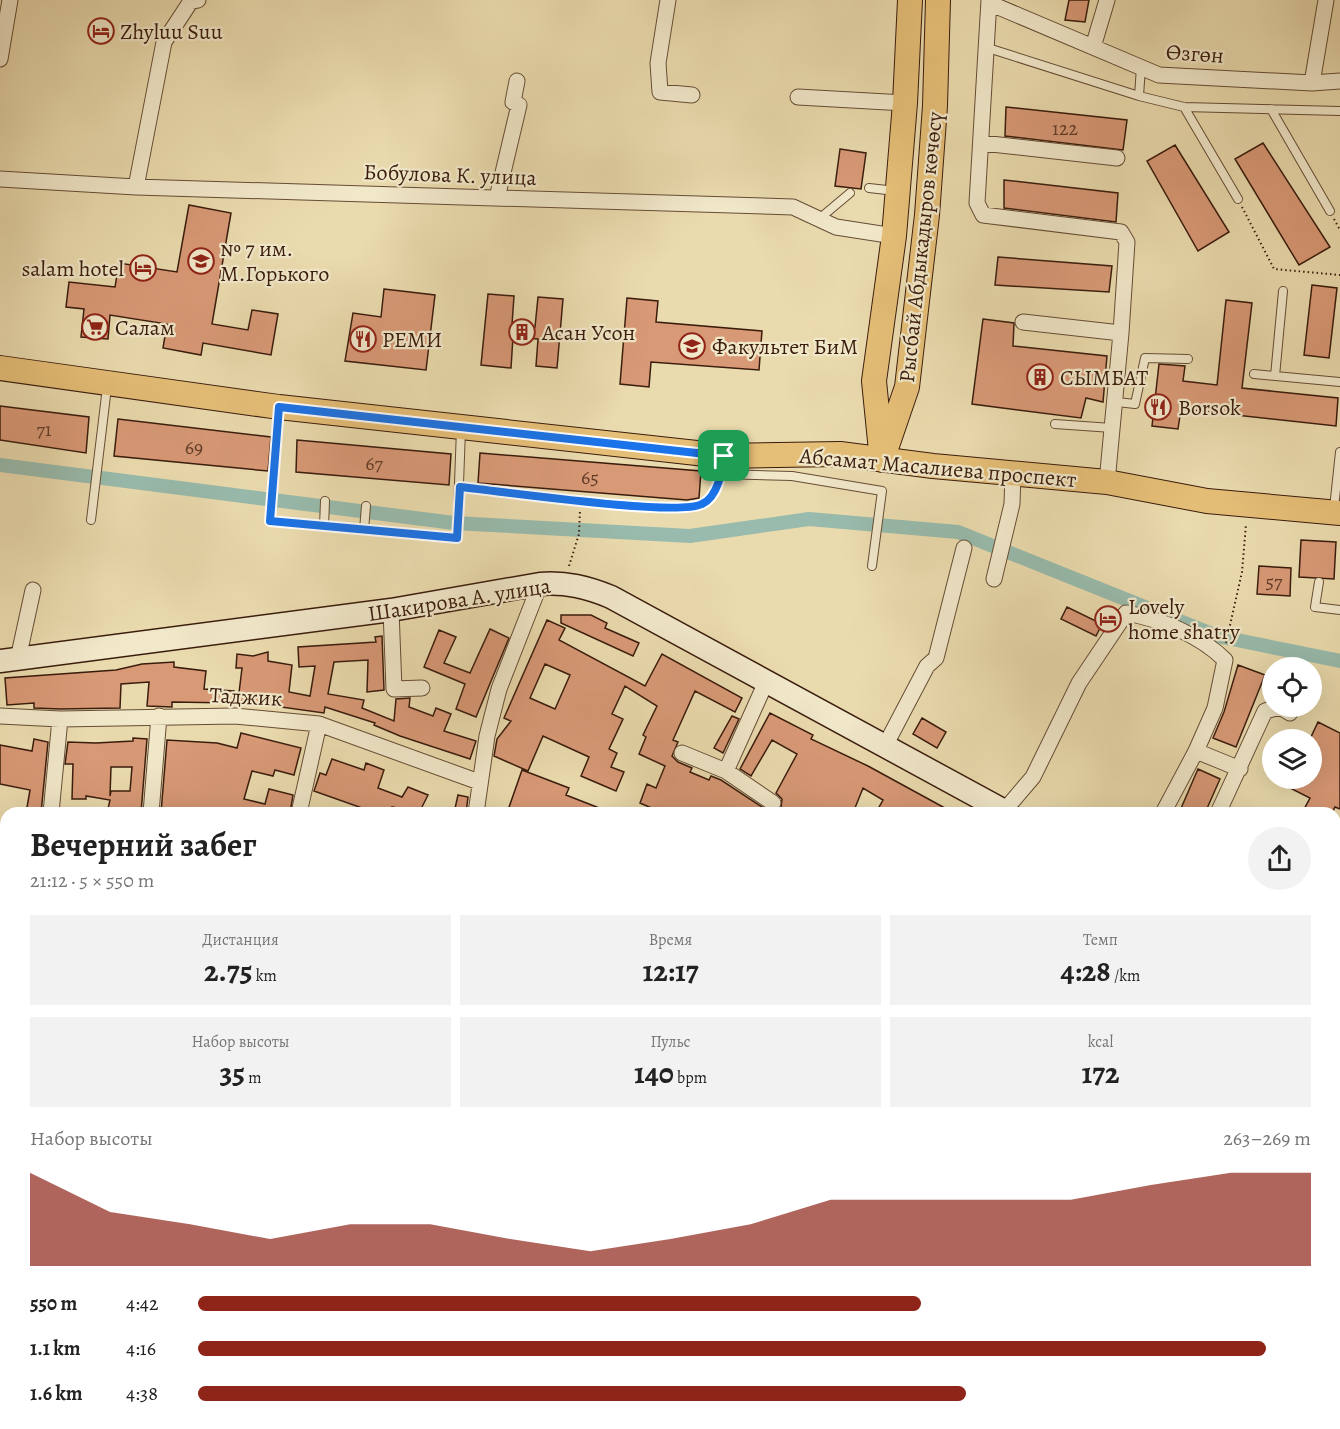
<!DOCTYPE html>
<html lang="ru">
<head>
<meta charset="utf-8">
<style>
	body { margin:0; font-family:Alegreya,serif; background:#f2f2f2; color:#222; height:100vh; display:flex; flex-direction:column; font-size:22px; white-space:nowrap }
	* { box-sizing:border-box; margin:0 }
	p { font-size:20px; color:#767676 }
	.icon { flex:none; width:33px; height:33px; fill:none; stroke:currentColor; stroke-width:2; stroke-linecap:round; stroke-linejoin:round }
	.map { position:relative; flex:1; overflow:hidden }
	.drawer { position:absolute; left:0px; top:807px; width:1341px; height:622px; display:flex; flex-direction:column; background:#fff; border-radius:18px 18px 0 0; box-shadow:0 6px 24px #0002 }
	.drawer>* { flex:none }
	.controls { position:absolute; left:1262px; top:657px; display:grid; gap:12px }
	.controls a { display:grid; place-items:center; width:60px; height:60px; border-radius:50%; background:#fff; box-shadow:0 6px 24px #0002; font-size:30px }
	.pin { position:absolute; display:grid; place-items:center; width:51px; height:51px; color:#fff; margin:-26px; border-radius:12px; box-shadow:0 3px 9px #0006 }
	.round { display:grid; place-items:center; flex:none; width:63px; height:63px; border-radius:32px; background:#f2f2f2 }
	.head { display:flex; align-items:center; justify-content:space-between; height:102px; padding:0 30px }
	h1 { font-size:33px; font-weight:700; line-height:45px }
	.metrics { display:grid; grid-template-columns:repeat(3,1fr); gap:9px; height:102px; padding:6px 30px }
	.metrics div { display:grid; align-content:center; border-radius:0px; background:#f2f2f2; text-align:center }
	.metrics b { font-size:30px; font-weight:700 }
	.metrics small { font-size:16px; font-weight:400 }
	.metrics p { font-size:16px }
	.chart { height:168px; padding:12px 30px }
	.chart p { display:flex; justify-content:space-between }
	.chart svg { width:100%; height:108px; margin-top:6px; fill:#8f2418; opacity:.7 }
	ul { padding:0 30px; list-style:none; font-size:20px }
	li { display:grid; grid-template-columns:96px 72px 1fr; align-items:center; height:45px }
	li i { height:15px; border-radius:8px; background:#8f2418 }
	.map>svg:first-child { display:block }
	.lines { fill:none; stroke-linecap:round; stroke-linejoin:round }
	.canal { stroke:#98bbad; stroke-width:14 }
	.building { fill:#d89976; stroke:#3a1c0d; stroke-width:1.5; fill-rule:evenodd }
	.lane-casing { stroke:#664c35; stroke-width:10 }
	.street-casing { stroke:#664c35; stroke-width:17 }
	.secondary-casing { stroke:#3a1c0d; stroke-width:25 }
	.primary-casing { stroke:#3a1c0d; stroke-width:26 }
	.path { stroke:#3a1c0d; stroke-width:2; stroke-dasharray:1.5 3; stroke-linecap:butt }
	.lane { stroke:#f1e8ca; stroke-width:8 }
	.street { stroke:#f1e8ca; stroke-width:15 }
	.secondary { stroke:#f1e8ca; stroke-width:22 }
	.primary { stroke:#e5be77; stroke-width:24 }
	.route-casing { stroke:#fff; stroke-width:12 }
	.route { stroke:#1a73e8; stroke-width:8 }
	.labels { text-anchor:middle; stroke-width:4.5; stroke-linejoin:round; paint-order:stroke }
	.number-label { font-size:20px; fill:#623b27 }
	.poi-label { font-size:22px; fill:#3a1c0d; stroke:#f1e8ca; text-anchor:start }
	.street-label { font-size:22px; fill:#3a1c0d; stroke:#f1e8ca }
</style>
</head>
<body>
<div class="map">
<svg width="1340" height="1429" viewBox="0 0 1340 1429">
	<rect width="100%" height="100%" fill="#eadbae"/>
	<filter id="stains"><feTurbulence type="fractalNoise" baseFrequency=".00333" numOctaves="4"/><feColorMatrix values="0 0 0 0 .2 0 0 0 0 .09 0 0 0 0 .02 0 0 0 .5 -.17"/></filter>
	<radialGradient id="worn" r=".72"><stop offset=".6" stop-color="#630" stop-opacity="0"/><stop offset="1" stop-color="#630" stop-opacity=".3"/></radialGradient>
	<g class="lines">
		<!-- canal -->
		<path class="canal" d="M 0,465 L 454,523 L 690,536 L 809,519 L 958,532 L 1217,636 L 1340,661
			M 0,988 L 6,986
			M 1335,1417 L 1340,1420"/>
	</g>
	<!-- building -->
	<path class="building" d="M 1069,0 L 1089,0 L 1085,22 L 1065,20 Z
		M 1006,107 L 1127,120 L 1123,150 L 1005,136 Z
		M 1263,143 L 1330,247 L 1299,265 L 1235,159 Z
		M 1175,145 L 1229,232 L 1198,251 L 1147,161 Z
		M 840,149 L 866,153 L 861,189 L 835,186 Z
		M 1004,180 L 1118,193 L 1116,222 L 1004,208 Z
		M 189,205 L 231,213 L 212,324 L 248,330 L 252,310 L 278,314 L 271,355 L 203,343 L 201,355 L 163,348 L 167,324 L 110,315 L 108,339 L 81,337 L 84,309 L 66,307 L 69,282 L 115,287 L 119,263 L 177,272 Z
		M 998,257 L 1112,266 L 1109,292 L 995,285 Z
		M 1312,285 L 1337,288 L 1329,358 L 1304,355 Z
		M 384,289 L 435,295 L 426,370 L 345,361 L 353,313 L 381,317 Z
		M 488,294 L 514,296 L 512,325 L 535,327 L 538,297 L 563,299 L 557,368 L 536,366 L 538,339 L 513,337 L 511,368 L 481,365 Z
		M 627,298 L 658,301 L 656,322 L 762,331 L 759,370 L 651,362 L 649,387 L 620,384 Z
		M 1226,300 L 1252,303 L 1242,388 L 1338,398 L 1336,426 L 1181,409 L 1178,429 L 1152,426 L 1159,364 L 1185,366 L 1183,381 L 1217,385 Z
		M 983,319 L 1014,323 L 1013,346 L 1107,356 L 1103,402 L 1086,398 L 1081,418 L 972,404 Z
		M 0,406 L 89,417 L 86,453 L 0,440 Z
		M 118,419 L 271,437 L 268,471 L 114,456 Z
		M 297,440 L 451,454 L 449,485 L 296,472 Z
		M 480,453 L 701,471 L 699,498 L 687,500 L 478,483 Z
		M 1301,540 L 1336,542 L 1334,579 L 1299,577 Z
		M 1259,566 L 1291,568 L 1290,596 L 1257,594 Z
		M 1067,607 L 1102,624 L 1096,636 L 1061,619 Z
		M 561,615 L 591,615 L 607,623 L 605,628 L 639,643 L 633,656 L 561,623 Z
		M 547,620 L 565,628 L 559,640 L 645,686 L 662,654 L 742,698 L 735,712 L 695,691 L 673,740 L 678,742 L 672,756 L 678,762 L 692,768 L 690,772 L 709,780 L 711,776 L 721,780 L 768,811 L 777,812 L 781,808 L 782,799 L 776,793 L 797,754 L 772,740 L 751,776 L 740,769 L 770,713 L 813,735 L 811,739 L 868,766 L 954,813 L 885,813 L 878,809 L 883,800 L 863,788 L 853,813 L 805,813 L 798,810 L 796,813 L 663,813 L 640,803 L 647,784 L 656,788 L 665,766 L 639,754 L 646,737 L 643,735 L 657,706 L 625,686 L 612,714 L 623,719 L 609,749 L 617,753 L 611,767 L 624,772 L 616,791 L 581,776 L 589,757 L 543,736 L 528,771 L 494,756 L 497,739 L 511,721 L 504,718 ZM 545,664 L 570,675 L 555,709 L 530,698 Z
		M 490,629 L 509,638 L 476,717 L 456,709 L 465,684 L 424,667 L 439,630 L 456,637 L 444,663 L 470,673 Z
		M 382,636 L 384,690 L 367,692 L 368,660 L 334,662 L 328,694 L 364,700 L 362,708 L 394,721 L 396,699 L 410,698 L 409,707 L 433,716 L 436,708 L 451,714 L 444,731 L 476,741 L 470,759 L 400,736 L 374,725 L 375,723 L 325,707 L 324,713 L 238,701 L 242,668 L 236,668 L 237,654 L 253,656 L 268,652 L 268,661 L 292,665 L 289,692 L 310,696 L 315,666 L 299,667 L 298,647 L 376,642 L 375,637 Z
		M 174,662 L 174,667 L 206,671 L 204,689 L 234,691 L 233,703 L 172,702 L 172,707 L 147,706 L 149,682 L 121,684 L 120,708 L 60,709 L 34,708 L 34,703 L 7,705 L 5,678 L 116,670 L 142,664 Z
		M 1238,665 L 1265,675 L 1236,747 L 1213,738 L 1224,712 Z
		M 732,716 L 739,719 L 723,753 L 714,748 Z
		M 922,718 L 946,732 L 937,748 L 913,734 Z
		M 1318,722 L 1340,733 L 1340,809 L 1335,807 L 1332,813 L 1302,813 L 1310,798 L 1288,787 L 1293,778 L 1311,778 L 1311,737 Z
		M 241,733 L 301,748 L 294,775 L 275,770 L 273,776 L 252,771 L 244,799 L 265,804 L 269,789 L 293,795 L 290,813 L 161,813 L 167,740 L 217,743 L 237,748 Z
		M 133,738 L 147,739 L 141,813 L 107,813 L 110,800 L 86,796 L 86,799 L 72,799 L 73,764 L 65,764 L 68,742 L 96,743 L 133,741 ZM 111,767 L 132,767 L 130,791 L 111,791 L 110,796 Z
		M 34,739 L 48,742 L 41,813 L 26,813 L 30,790 L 0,784 L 0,745 L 32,751 Z
		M 332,759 L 364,770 L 366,763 L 384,770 L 378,788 L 402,797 L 408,787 L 428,795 L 419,813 L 392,807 L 390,813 L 376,813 L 314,791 L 320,773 L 326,775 Z
		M 1198,769 L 1220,779 L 1205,813 L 1179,813 Z
		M 522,770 L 569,788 L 566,795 L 612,813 L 507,813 Z
		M 458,795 L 468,797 L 466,813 L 454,813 Z"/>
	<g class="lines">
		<!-- lane casing -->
		<g class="lane-casing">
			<path id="lane" d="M 988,48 L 1139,96
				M 1141,67 L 1139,96 L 1184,107 L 1340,111
				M 1184,107 L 1238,199
				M 1271,109 L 1330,211
				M 869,188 L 896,191
				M 819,219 L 850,193
				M 1254,374 L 1340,382
				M 1275,376 L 1283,291
				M 1117,402 L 1135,404 L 1145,358 L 1188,359
				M 279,411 L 270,521 L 457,538 L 461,429
				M 1055,424 L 1112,428
				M 722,474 L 792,476 L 882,491 L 872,566
				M 460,487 C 498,491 681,517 703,503 C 717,495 722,473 724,458
				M 1334,508 L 1340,452
				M 91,520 L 107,387
				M 324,526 L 325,501
				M 364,530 L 366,506
				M 1319,582 L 1315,607 L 1340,610
				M 1296,1424 L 1305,1429
				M 1260,1429 L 1265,1424"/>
		</g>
		<!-- street casing -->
		<g class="street-casing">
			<path id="street" d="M 668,0 L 658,63 L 660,92 L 692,95
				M 989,0 L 977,203 L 983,215 L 1121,232 L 1127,242 L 1121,333
				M 989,3 L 1159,75 L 1312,83 L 1340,81
				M 1093,47 L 1107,0
				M 0,59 L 10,0
				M 1312,83 L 1326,0
				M 798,97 L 905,103
				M 982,143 L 1117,158
				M 0,179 L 136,187 L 793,207 L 836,227 L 894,236
				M 136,187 L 164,42 L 191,1 L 198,0
				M 497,198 L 519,105 L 513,102 L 517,81
				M 1023,322 L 1121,333 L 1107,482
				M 994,579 L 1012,504 L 1013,474
				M 391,610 L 394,689 L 422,688
				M 18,659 L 33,590
				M 0,716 L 60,719 L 235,716 L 319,724 L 479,782
				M 885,746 L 927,666 L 936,658 L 964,548
				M 682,753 L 726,771 L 773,803
				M 726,771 L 766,682
				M 1004,811 L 1033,777 L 1079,683 L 1126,613 C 1160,619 1200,635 1225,660 L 1215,708 L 1196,751 L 1240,769
				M 51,813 L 60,719
				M 151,813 L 159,716
				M 299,813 L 319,724
				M 476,813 L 487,736 L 499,689 L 540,584
				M 1163,813 L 1196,751
				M 1218,813 L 1265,711 L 1280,707 L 1290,713
				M 1335,872 L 1340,875
				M 0,1087 L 6,1087
				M 1335,1103 L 1340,1105
				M 1335,1148 L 1340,1138
				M 1335,1163 L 1340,1165
				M 0,1209 L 6,1213
				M 0,1342 L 6,1343
				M 1335,1381 L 1340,1384
				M 459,1424 L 490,1429
				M 1195,1424 L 1213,1429
				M 152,1429 L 153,1424
				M 292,1429 L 293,1424
				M 408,1429 L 409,1424
				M 553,1429 L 554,1424
				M 868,1429 L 869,1424
				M 1009,1429 L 1010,1424
				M 1133,1429 L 1134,1424"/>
		</g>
		<!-- secondary casing -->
		<g class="secondary-casing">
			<path id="secondary" d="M 0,661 L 391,610 L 540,584 C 566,582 587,587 611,597 L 1008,813
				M 1335,977 L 1340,980"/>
		</g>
		<!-- primary casing -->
		<g class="primary-casing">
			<path id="primary" d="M 0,368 L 279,407 L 724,456 L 840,454 L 933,466 L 1107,482 L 1207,501 L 1340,513
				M 881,451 L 874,381 L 894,236 L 905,103 L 910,0
				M 882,460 L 907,387 L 927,215 L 935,106 L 938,0"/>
		</g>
		<!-- path -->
		<path class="path" d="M 1242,207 L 1274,269 L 1340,275
			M 1334,219 L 1340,230
			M 569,566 L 579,534 L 580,510
			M 1226,643 L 1242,572 L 1246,524"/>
		<!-- lane -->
		<use href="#lane" class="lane"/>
		<!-- street -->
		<use href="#street" class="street"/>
		<!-- secondary -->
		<use href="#secondary" class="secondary"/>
		<!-- primary -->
		<use href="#primary" class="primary"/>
	</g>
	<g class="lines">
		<!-- route casing -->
		<g class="route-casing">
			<path id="route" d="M 279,407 L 724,456 C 722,471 718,497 702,504 C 676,517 500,491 460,487 L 457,538 L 270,521 Z"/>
		</g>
		<!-- route -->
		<use href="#route" class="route"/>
	</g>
	<!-- icons -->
	<defs>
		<g id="hotel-ring" transform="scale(1.35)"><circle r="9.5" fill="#f1e8ca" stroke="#8f2418" stroke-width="1.5"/><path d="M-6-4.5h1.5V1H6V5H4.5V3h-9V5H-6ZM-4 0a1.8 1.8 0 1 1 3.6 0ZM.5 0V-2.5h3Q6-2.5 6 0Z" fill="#8f2418"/></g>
		<g id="school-ring" transform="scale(1.35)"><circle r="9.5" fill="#f1e8ca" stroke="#8f2418" stroke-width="1.5"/><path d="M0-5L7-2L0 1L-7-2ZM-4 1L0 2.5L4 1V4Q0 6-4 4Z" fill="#8f2418"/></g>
		<g id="supermarket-ring" transform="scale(1.35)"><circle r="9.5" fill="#f1e8ca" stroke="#8f2418" stroke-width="1.5"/><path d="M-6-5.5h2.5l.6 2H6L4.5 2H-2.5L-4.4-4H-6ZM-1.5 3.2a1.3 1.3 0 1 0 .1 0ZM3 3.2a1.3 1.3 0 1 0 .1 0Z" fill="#8f2418"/></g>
		<g id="building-ring" transform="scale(1.35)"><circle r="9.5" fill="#f1e8ca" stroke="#8f2418" stroke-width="1.5"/><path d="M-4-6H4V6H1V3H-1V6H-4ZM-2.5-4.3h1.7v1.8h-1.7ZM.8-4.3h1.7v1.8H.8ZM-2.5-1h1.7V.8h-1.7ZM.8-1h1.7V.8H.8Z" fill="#8f2418"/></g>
		<g id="restaurant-ring" transform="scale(1.35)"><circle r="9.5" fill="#f1e8ca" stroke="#8f2418" stroke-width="1.5"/><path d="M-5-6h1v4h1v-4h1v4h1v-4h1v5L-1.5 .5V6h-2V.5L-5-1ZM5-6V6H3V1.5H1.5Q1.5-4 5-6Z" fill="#8f2418"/></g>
		<g id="university-ring" transform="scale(1.35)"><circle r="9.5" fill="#f1e8ca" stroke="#8f2418" stroke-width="1.5"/><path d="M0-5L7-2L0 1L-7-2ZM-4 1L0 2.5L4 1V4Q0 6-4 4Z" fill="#8f2418"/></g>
	</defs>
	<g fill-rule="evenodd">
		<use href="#hotel-ring" x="101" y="31"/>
		<use href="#school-ring" x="201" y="261"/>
		<use href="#hotel-ring" x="143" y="268"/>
		<use href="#supermarket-ring" x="95" y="327"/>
		<use href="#building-ring" x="522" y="332"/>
		<use href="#restaurant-ring" x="363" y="339"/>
		<use href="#university-ring" x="692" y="346"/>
		<use href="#building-ring" x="1040" y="377"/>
		<use href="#restaurant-ring" x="1158" y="407"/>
		<use href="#hotel-ring" x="1108" y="619"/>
	</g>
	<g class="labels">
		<!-- number labels -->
		<g class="number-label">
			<text x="1065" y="135">122</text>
			<text x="44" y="436">71</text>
			<text x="194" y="454">69</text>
			<text x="374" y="470">67</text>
			<text x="590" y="484">65</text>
			<text x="1274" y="588">57</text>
		</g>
		<!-- poi labels -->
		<g class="poi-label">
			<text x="120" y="39">Zhyluu Suu</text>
			<text x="220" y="256">№ 7 им.<tspan x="220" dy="25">М.Горького</tspan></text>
			<text x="124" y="276" text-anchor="end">salam hotel</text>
			<text x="115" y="335">Салам</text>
			<text x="542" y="340">Асан Усон</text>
			<text x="382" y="347">РЕМИ</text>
			<text x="712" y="354">Факультет БиМ</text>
			<text x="1060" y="385">СЫМБАТ</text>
			<text x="1178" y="415">Borsok</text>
			<text x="1128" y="614">Lovely<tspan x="1128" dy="25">home shatry</tspan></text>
		</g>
		<!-- street labels -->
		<g class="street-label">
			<text transform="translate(1195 53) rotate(4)" y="8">Өзгөн</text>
			<text transform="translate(450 174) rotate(2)" y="8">Бобулова К. улица</text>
			<text transform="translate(920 247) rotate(-84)" y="8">Рысбай Абдыкадыров көчөсү</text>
			<text transform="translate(938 467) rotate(5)" y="8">Абсамат Масалиева проспект</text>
			<text transform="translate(459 599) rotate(-9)" y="8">Шакирова А. улица</text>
			<text transform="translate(246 696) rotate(3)" y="8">Таджик</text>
		</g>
	</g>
	<rect width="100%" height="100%" filter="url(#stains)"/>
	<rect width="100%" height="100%" fill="url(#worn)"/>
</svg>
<div class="controls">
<a><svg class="icon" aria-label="locate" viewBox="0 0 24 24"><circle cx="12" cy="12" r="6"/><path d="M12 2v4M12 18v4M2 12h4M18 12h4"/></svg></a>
<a><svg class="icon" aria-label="layers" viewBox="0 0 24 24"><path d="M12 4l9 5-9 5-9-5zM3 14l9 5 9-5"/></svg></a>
</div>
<div class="pin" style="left:724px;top:456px;background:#1e9e55"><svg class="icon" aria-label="arrive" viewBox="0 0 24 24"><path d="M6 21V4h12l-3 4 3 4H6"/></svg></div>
<section class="drawer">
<div class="head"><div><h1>Вечерний забег</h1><p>21:12 · 5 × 550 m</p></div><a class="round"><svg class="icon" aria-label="share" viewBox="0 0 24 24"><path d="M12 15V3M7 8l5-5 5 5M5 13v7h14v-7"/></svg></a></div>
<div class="metrics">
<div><p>Дистанция</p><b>2.75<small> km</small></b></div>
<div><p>Время</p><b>12:17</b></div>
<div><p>Темп</p><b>4:28<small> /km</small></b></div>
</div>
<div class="metrics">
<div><p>Набор высоты</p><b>35<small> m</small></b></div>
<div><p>Пульс</p><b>140<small> bpm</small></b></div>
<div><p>kcal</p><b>172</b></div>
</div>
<div class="chart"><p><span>Набор высоты</span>263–269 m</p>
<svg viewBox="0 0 160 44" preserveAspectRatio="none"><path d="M0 44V6L10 22L20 27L30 33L40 27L50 27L60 33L70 38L80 33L90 27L100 17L110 17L120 17L130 17L140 11L150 6L160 6V44z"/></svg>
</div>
<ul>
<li><b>550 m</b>4:42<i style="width:65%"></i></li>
<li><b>1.1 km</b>4:16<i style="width:96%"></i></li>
<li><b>1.6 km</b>4:38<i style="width:69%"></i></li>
</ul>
</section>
</div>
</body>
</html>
